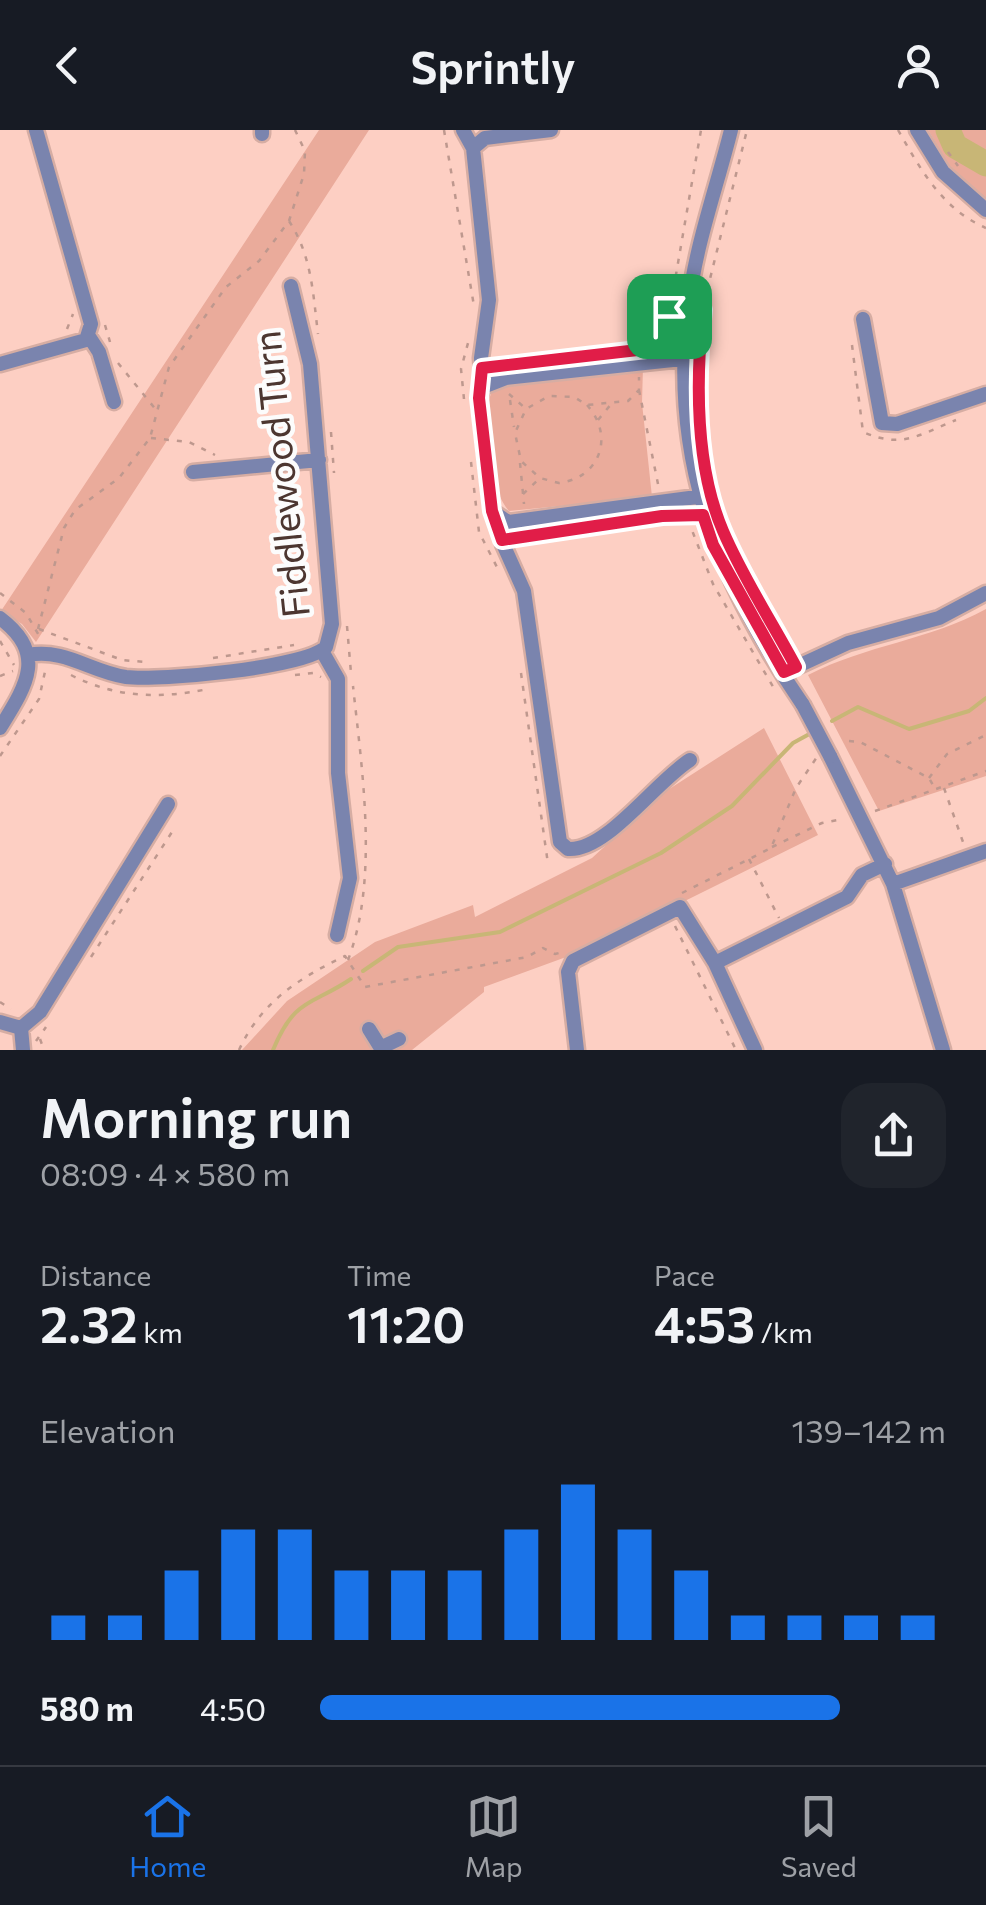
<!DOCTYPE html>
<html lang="en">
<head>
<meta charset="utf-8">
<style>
	body { margin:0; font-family:Commissioner,sans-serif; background:#20242c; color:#f1f3f6; height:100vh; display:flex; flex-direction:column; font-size:38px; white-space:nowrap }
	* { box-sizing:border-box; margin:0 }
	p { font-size:32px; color:#9ea1a6 }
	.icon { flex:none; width:55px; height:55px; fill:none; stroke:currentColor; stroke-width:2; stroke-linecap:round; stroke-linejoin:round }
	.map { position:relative; height:920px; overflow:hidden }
	.drawer { display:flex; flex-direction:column; background:#171b24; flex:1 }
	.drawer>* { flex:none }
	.pin { position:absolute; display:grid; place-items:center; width:85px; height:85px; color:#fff; margin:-42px; border-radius:20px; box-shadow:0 5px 15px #0006 }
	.round { display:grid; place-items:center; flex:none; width:105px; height:105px; border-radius:30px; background:#20242c }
	.summary { display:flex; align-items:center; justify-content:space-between; height:170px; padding:0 40px }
	h1 { font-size:55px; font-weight:600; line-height:75px }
	.metrics { display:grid; grid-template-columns:repeat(3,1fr); gap:15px; height:170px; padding:10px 40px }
	.metrics div { display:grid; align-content:center }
	.metrics b { font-size:50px; font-weight:600 }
	.metrics small { font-size:28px; font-weight:400 }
	.metrics p { font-size:28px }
	.chart { height:280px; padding:20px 40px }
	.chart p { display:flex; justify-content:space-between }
	.chart svg { width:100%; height:180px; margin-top:10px; stroke:#1a73e8; stroke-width:6 }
	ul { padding:0 40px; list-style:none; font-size:32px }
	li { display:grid; grid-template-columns:160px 120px 1fr; align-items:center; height:75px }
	li i { height:25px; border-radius:12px; background:#1a73e8 }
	header { display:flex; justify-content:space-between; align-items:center; height:130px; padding:0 40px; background:#171b24; font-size:45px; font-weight:600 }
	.menu { display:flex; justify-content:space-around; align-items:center; height:140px; border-top:2px solid #363941; background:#171b24; font-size:28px; color:#9ea1a6 }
	.menu a { display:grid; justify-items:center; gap:5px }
	.menu .selected { color:#1a73e8 }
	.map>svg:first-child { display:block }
	.green { fill:#eaab9b }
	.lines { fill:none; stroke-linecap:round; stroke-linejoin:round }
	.stream { stroke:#c8b676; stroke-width:4 }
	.river { stroke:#c8b676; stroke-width:25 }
	.minor-casing { stroke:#d6ada3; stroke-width:19 }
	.path { stroke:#be988e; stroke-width:2.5; stroke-dasharray:5 8; stroke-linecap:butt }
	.minor { stroke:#7a84ae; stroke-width:14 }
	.minor-bridge-casing { stroke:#d6ada3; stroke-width:19; stroke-linecap:butt }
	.minor-bridge { stroke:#7a84ae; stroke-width:14 }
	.route-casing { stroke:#fff; stroke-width:20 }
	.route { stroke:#e11d48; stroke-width:12 }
	.labels { text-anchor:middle; stroke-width:9; stroke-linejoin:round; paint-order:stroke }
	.street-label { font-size:38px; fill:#4c3630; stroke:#fcfcfc }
</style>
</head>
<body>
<header><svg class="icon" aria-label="back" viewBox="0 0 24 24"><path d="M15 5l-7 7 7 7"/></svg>Sprintly<svg class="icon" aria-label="person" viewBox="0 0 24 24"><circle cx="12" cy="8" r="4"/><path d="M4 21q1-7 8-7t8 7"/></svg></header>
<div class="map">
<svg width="986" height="920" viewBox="0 0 986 920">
	<rect width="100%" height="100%" fill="#fdcfc3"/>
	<!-- green -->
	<path class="green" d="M 319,0 L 369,0 L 36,512 L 22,494 L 1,481 Z
		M 928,0 L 986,0 L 986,71 L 956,47 Z
		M 643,236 L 642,273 L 652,367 L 509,381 C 488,357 477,283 495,256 Z
		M 986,479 L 986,646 L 879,681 L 808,545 C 866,515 930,510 986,479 Z
		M 764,598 L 818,705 L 588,819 L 484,857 L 484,862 L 412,920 L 242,920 L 287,871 L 375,812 L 473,775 L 475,787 L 592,728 L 663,663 Z"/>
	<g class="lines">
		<!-- stream -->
		<path class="stream" d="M 832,591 L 858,577 L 909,599 L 969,581 L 986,568
			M 363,841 L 398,817 L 500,802 L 661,723 L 732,676 L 793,613 L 813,602
			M 273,920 C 295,867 311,876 351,849"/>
		<!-- river -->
		<path class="river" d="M 948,0 L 955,16 L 986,34"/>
		<!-- minor casing -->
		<g class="minor-casing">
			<path id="minor" d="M 262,0 L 262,4
				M 463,0 L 473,18
				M 731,0 C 717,56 696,114 689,172 C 668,326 717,449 803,575
				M 917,0 L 943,42 L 986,80
				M 863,189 L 882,293 L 897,294 L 986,264
				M 88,205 L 99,222 L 114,272
				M 682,229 L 506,248 L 483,257 L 479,268 L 492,381 L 508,392 L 697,367
				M 0,234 L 86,210 L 91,194 L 36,0
				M 483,257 L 481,228 L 489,170 L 473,18 L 485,8 L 551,0
				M 193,342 L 319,330
				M 498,389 L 503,414 L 524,461 L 560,712 L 568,719 C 606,722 655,652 690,630
				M 0,488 C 48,524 26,556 0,598
				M 322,521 L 338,549 L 338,643 L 350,748 L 337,805
				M 28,525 C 65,518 91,542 126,547 C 160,551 304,538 326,517 L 332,494 L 310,234 L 291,156
				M 783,543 L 848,513 L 939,488 L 986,463
				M 830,626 L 893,754 L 943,920
				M 893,754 L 986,721
				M 715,833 L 847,767 L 862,745 L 885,734
				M 0,892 L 21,898 L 40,882 L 168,674
				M 21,898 L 23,920
				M 369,899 L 382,920
				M 382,917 L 399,909
				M 577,920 L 568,842 L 573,831 L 680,777 L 715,833 L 755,920"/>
		</g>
		<!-- path -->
		<path class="path" d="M 444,0 L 474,176
			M 898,0 C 921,40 942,79 986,98
			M 948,22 L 958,36
			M 289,91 C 312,126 313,164 318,204
			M 704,173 L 747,0
			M 669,185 L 701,0
			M 105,195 L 110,212
			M 67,199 L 73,184
			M 852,215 L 863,302 C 902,319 919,305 956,290
			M 656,217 L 673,186
			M 118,233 L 157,281
			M 639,260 L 659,359
			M 700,261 L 702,293
			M 509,264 L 525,278
			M 464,269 L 461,239 L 468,213
			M 510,270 L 514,297
			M 587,275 C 615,306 600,348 559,353 L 540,348 L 521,331 L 515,303 L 526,279 L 549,266 L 574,267 L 587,275 L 628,271 L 639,260 L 639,247
			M 598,290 L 612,273
			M 331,302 L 334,343
			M 151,308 L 189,312 L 215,325
			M 471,332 L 479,402 L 500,443
			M 520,333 L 524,374
			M 523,364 L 539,349
			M 665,386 L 692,387
			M 688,390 L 713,454 L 775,560
			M 517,408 L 603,395
			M 741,434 L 789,524
			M 0,463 L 26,483 L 41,509
			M 347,496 L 351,543
			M 38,499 L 64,398 L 75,380 L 119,348 L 150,308 L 169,237 L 226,157 L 259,131 L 289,91 L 304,44 L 305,21 L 295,0
			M 39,499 L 122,530 L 145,532
			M 0,511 L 14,535
			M 213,528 L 294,515
			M 521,543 L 548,734
			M 71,545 C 116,568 160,569 208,559
			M 295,545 L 313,543 L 321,547
			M 0,546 L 13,541
			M 849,611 L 860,612 L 929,648 L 934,657
			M 0,626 L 39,569 L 46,537
			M 929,648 L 947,624 L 986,605
			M 944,658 L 963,712
			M 875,681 L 986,641
			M 772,717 L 822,693 L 843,689
			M 749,729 L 779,788
			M 682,763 L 771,718 L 796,658 L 817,627
			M 675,796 L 736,920
			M 91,827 L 172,702
			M 348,830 C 379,749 362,641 353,556
			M 0,872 L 11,879
			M 40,909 L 44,920
			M 36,911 L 46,897
			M 239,920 C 261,872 299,848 345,826 L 365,857 L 527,827 L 543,818 L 555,824 L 563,822"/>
		<!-- minor -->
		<use href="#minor" class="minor"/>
		<!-- minor-bridge casing -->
		<g class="minor-bridge-casing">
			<path id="minor-bridge" d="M 803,575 L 830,626"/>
		</g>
		<!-- minor-bridge -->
		<use href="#minor-bridge" class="minor-bridge"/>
	</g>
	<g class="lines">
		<!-- route casing -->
		<g class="route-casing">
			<path id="route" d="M 703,180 C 696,249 695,336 723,401 C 743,448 772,492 796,537 L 784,542 L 713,415 L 703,385 L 662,386 L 502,410 L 492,381 L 479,268 L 482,238 L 655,218 L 669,186 Z"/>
		</g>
		<!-- route -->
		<use href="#route" class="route"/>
	</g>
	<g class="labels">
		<!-- street labels -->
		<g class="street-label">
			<text transform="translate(282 344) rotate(-96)" y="13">Fiddlewood Turn</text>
		</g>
	</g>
</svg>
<div class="pin" style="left:669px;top:186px;background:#1e9e55"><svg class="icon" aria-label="arrive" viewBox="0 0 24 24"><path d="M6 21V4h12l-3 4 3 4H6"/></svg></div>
</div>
<section class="drawer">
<div class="summary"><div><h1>Morning run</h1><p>08:09 · 4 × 580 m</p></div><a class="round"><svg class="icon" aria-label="share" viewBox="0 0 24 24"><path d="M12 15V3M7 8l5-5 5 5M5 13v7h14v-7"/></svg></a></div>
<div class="metrics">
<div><p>Distance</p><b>2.32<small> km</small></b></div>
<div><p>Time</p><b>11:20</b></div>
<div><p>Pace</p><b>4:53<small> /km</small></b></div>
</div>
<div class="chart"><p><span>Elevation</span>139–142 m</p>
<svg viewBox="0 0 160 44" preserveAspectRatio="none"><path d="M5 44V38M15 44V38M25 44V27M35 44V17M45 44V17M55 44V27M65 44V27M75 44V27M85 44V17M95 44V6M105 44V17M115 44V27M125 44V38M135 44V38M145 44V38M155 44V38"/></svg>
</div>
<ul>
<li><b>580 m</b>4:50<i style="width:83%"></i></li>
</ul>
</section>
<nav class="menu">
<a class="selected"><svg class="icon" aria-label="home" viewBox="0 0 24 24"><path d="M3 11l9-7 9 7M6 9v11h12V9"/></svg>Home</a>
<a><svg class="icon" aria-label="map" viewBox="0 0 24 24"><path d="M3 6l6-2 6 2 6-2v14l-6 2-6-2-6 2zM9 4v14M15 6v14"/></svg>Map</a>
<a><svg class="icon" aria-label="saved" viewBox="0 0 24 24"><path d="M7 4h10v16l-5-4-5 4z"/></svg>Saved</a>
</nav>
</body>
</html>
